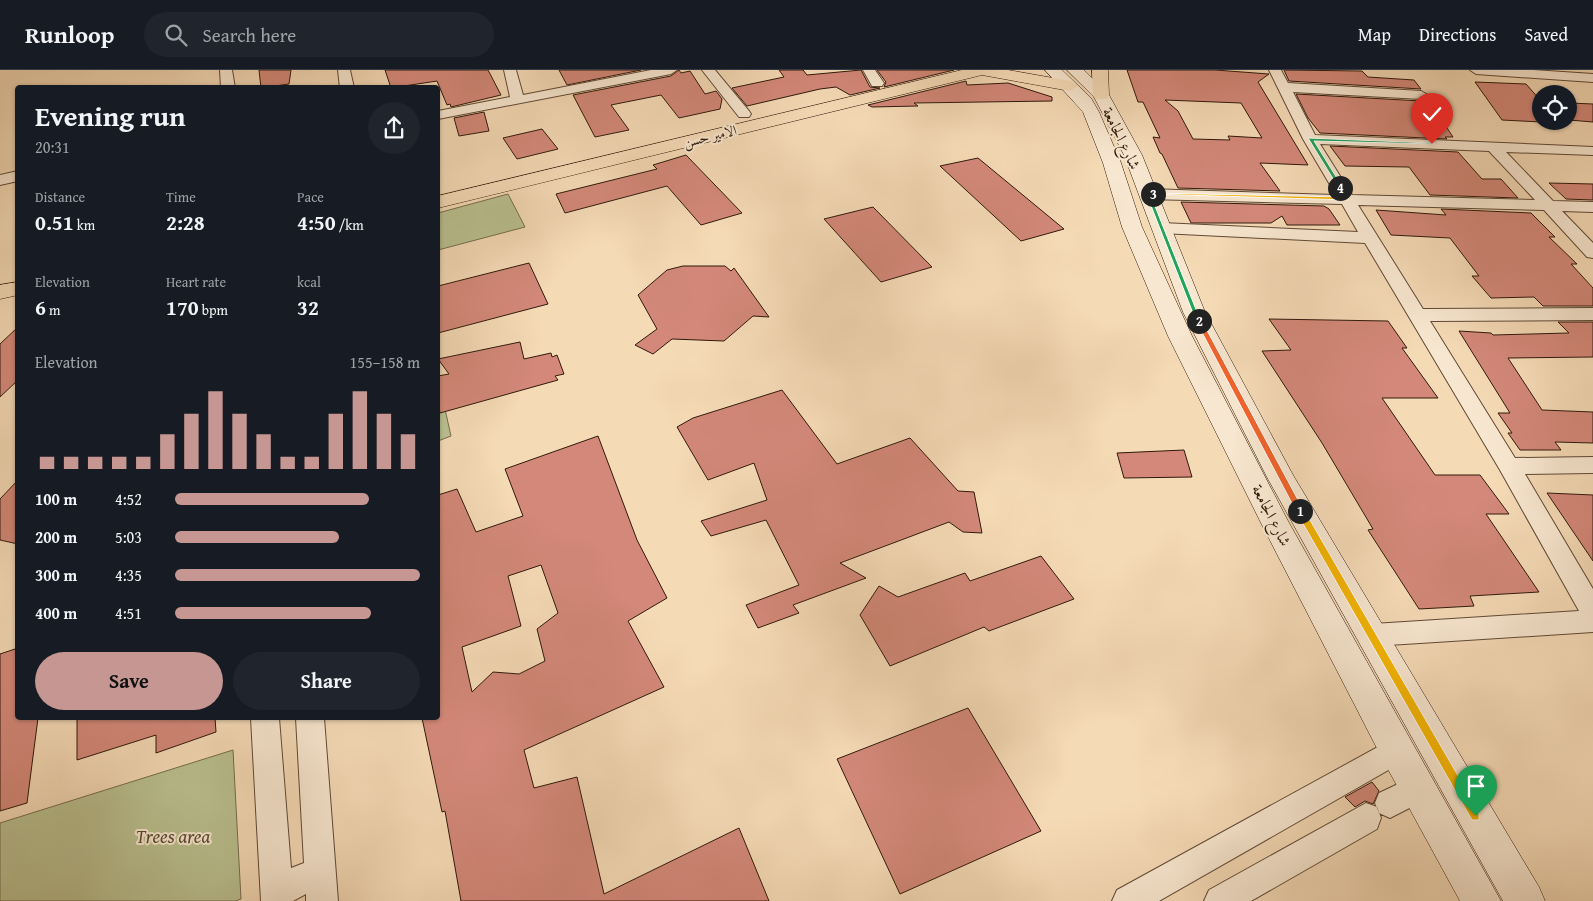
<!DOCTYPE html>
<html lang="en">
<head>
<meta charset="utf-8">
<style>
	body { margin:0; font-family:"Gentium Book Plus",Amiri,serif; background:#20242c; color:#f1f3f6; height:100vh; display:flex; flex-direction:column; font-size:19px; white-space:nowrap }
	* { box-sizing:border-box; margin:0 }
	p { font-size:16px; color:#9ea1a6 }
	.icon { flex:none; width:28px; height:28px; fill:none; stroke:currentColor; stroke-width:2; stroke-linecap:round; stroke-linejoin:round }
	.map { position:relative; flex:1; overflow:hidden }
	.panel { position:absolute; left:15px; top:15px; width:425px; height:635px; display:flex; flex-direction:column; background:#171b24; border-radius:5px; box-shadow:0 1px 4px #0004 }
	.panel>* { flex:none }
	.fabs { position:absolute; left:1532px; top:15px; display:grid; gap:10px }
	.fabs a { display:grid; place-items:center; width:45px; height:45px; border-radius:50%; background:#171b24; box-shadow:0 1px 4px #0004; font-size:25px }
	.pin { position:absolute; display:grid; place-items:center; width:42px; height:42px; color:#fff; margin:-51px -21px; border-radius:50% 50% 50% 0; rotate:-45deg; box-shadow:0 0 5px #0007 }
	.pin .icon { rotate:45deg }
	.km { position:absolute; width:25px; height:25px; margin:-12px; border-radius:50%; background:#222; color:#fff; font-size:14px; line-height:25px; text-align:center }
	.round { display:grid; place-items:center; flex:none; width:52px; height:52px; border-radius:26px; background:#20242c }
	.overview { display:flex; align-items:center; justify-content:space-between; height:85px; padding:0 20px }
	h1 { font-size:28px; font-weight:800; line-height:38px }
	.figures { display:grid; grid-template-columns:repeat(3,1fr); gap:8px; height:85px; padding:5px 20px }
	.figures div { display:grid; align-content:center }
	.figures b { font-size:21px; font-weight:800 }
	.figures small { font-size:14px; font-weight:400 }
	.figures p { font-size:14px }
	.chart { height:140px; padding:10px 20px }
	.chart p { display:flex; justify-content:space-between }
	.chart svg { width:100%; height:90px; margin-top:5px; stroke:#c59692; stroke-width:6 }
	.button { display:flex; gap:10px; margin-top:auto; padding:10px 20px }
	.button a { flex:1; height:58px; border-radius:30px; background:#c59692; color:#111; font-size:20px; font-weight:800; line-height:58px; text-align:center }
	.button a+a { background:#20242c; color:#f1f3f6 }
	ul { padding:0 20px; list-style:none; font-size:16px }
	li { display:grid; grid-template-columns:80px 60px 1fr; align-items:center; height:38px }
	li i { height:12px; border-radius:6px; background:#c59692 }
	header { display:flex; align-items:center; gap:30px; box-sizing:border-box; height:70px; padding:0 25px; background:#171b24; border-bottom:1px solid #363941 }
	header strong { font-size:24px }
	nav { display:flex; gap:28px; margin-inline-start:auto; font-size:18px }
	.search { width:350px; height:45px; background:#20242c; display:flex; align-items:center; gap:12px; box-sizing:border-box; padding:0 18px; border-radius:28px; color:#9ea1a6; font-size:19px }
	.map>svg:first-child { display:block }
	.green { fill:#bac090; stroke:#756c4e }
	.building { fill:#d38879; stroke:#30190b; fill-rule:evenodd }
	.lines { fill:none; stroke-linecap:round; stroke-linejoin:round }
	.minor-casing { stroke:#614936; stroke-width:2 }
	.secondary-casing { stroke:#30190b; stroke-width:1 }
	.primary-casing { stroke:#30190b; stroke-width:1 }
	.minor { fill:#f8e7d0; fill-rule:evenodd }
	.secondary { fill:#f8e7d0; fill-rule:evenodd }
	.primary { fill:#f5dab6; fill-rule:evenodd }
	.split-1 { fill:#f5b400; stroke:#fff }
	.split-2 { fill:#f0652b; stroke:#fff }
	.split-3 { fill:#22a559; stroke:#fff }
	.split-4 { fill:#f5b400; stroke:#fff }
	.split-5 { fill:#22a559; stroke:#fff }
	.labels { text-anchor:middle; stroke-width:4; stroke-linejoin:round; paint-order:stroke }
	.far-street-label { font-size:14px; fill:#30190b; stroke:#f8e7d0 }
	.street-label { font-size:16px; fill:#30190b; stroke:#f8e7d0 }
	.near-park-label { font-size:19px; font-style:italic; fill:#594b33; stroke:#f8e7d0 }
</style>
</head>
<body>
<header>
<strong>Runloop</strong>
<div class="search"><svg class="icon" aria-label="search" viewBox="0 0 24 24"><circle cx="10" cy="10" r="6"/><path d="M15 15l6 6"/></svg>Search here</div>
<nav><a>Map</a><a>Directions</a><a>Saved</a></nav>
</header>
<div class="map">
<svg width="1593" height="831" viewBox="0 0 1593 831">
	<rect width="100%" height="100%" fill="#f5dab6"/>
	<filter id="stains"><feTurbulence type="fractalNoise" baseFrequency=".004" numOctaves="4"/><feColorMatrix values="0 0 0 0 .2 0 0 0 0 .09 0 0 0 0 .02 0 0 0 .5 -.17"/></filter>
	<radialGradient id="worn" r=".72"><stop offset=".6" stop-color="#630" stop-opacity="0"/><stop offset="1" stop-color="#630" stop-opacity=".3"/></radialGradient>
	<!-- green -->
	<path class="green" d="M 508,124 L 525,157 L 438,180 L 438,143 Z
		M 438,308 L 451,366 L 438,371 Z
		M 233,680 L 241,829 L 236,831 L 0,831 L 0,753 Z"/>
	<!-- building -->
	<path class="building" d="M 259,0 L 291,0 L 289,14 L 261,18 Z
		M 385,0 L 488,0 L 501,25 L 451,37 L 450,34 L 447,35 L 437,11 L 391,18 Z
		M 559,0 L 641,0 L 567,15 Z
		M 679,0 L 681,3 L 690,1 L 705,24 L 716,21 L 722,29 L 720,39 L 679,48 L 661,25 L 611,35 L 629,60 L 595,67 L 573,25 L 671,6 Z
		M 779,0 L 803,0 L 807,5 L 861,0 L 870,17 L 880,18 L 850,25 L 836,17 L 820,19 L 747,36 L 732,18 L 784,7 Z
		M 877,0 L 954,0 L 884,17 L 886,12 Z
		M 1127,0 L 1215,0 L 1269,4 L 1258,12 L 1308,95 L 1260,93 L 1280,121 L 1178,118 L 1162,84 L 1160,83 L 1153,67 L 1160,68 L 1143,32 L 1138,32 ZM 1165,30 L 1241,33 L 1262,68 L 1228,66 L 1230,70 L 1193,69 L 1178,41 Z
		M 1284,0 L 1362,1 L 1368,7 L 1414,10 L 1421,19 L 1289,11 Z
		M 966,11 L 967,15 L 1008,13 L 1052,27 L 1052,31 L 914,33 L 918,36 L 872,37 L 868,35 Z
		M 1475,12 L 1526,14 L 1541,31 L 1541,52 L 1502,50 Z
		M 1296,24 L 1421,31 L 1427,28 L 1453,67 L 1445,67 L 1447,69 L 1320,63 L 1308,48 Z
		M 1569,33 L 1593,34 L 1593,52 L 1569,50 Z
		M 484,42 L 489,61 L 459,66 L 454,48 Z
		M 542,59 L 558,79 L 517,89 L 503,68 Z
		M 1330,76 L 1458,82 L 1482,109 L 1501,109 L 1518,128 L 1430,125 L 1409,97 L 1345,96 Z
		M 686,85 L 742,143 L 701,155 L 667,116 L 565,143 L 556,124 L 657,99 L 653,95 Z
		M 978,88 L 1064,159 L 1021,171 L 940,96 Z
		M 1549,113 L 1593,114 L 1593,130 L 1566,129 Z
		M 1181,132 L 1324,136 L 1329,139 L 1340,155 L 1287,155 L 1282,146 L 1271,153 L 1191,153 Z
		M 873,137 L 932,197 L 881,212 L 824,149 Z
		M 1441,139 L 1531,143 L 1555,167 L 1549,167 L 1577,194 L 1571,194 L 1593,218 L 1593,236 L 1543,236 L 1534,227 L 1491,228 L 1472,206 L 1479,206 L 1450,168 L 1391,165 L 1376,140 L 1446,145 Z
		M 529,193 L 548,234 L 438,263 L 438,216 Z
		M 683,196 L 725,196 L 731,201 L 734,198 L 769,247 L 753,246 L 724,271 L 672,269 L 653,284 L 635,275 L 657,259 L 638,225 L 667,200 Z
		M 1269,249 L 1388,251 L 1407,278 L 1402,278 L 1438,328 L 1382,328 L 1435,405 L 1480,405 L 1509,444 L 1486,444 L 1539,522 L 1470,526 L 1474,536 L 1419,539 L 1368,460 L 1373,459 L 1322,373 L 1262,281 L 1291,280 Z
		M 1558,252 L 1593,252 L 1593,287 L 1508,288 L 1542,340 L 1593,342 L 1593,373 L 1555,372 L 1561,380 L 1520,380 L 1508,363 L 1512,363 L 1498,343 L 1510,343 L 1459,261 L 1491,263 L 1493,265 L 1569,263 Z
		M 18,257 L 18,310 L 0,327 L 0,274 Z
		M 520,272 L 524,289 L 551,283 L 552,287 L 557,285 L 564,304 L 555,306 L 558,310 L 440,343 L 438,331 L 438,306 L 449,304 L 438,289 Z
		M 782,320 L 837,394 L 910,368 L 958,421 L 974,422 L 982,463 L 963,462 L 949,452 L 840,493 L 866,508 L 793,535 L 799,543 L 758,558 L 746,535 L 799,515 L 766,450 L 711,466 L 701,451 L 767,430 L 754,393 L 708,410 L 677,357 L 693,348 Z
		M 598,366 L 637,470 L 667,528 L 628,551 L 664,617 L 524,680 L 534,718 L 577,707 L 604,824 L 739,758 L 769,831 L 461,831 L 445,741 L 442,742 L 422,648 L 438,648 L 438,425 L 457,419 L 476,462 L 523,446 L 505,399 ZM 541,495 L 558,543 L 537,559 L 545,591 L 519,604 L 493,602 L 472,622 L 462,577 L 521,556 L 508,506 Z
		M 1184,380 L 1192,407 L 1124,408 L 1117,383 Z
		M 18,410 L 18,474 L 0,470 L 0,429 Z
		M 1547,423 L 1593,425 L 1593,491 Z
		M 1041,486 L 1074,529 L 989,561 L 984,557 L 890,596 L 860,545 L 879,516 L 898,527 L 965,503 L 970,511 Z
		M 18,578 L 18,648 L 38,648 L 27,733 L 0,741 L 0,584 Z
		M 968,638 L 1041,761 L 900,824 L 837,689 Z
		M 77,648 L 215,648 L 216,662 L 156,683 L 156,665 L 77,690 Z
		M 1372,712 L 1379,721 L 1373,734 L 1365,731 L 1355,737 L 1345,727 Z"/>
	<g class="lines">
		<!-- minor casing -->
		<g class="minor-casing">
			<path id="minor" d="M 220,0 L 232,0 L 235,18 L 221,18 Z
				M 338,0 L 350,0 L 354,18 L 340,18 Z
				M 504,0 L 516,0 L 523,25 L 651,0 L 677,0 L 671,4 L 438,49 L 438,41 L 510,27 Z
				M 702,0 L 715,0 L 749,41 L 751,44 L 749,47 L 739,47 Z
				M 863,0 L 875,0 L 884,13 L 882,16 L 872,16 Z
				M 1269,0 L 1281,0 L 1288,13 L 1421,21 L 1428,25 L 1421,29 L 1293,22 L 1315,65 L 1593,77 L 1593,85 L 1506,82 L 1553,131 L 1593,132 L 1593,142 L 1562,141 L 1593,173 L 1593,188 L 1587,187 L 1544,140 L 1358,135 L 1423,239 L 1593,238 L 1593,250 L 1430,251 L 1515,388 L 1593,387 L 1593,403 L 1525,404 L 1593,519 L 1593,562 L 1373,576 L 1364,573 L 1360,565 L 1364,557 L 1373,554 L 1579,541 L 1500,400 L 1365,173 L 1161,163 L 1155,162 L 1153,158 L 1155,154 L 1161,153 L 1358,162 L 1342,134 L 1148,129 L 1140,124 L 1148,119 L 1336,125 L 1303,69 ZM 1320,74 L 1489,81 L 1535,130 L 1352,125 Z
				M 1470,0 L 1533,0 L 1593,4 L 1593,12 L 1476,4 Z
				M 18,101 L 18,111 L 0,115 L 0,105 Z
				M 251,648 L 279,648 L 291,798 L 304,793 L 296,648 L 324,648 L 338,831 L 306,831 L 306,824 L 293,831 L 261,831 Z
				M 1396,667 L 1406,670 L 1410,680 L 1406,690 L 1159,831 L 1112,831 L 1117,820 Z
				M 1417,705 L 1427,709 L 1432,719 L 1427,729 L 1390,748 L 1379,743 L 1375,733 L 1379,723 Z
				M 1366,733 L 1377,737 L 1381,748 L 1377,759 L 1251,831 L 1204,831 L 1209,820 Z"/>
		</g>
		<!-- secondary casing -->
		<g class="secondary-casing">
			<path id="secondary" d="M 1045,0 L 1062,0 L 1091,28 L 1099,42 L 1121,93 L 1142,157 L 1192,266 L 1288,451 L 1501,831 L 1460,831 L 1384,692 L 1262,455 L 1168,266 L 1122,157 L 1103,93 L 1083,42 Z
				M 1067,0 L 1084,0 L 1109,25 L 1142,85 L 1205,242 L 1293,405 L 1539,817 L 1545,831 L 1503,831 L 1268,409 L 1183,242 L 1124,85 L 1094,27 Z"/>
		</g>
		<!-- primary casing -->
		<g class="primary-casing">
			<path id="primary" d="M 962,0 L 1008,0 L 1070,11 L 1078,16 L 1070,21 L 982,5 L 438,138 L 438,126 Z
				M 1092,0 L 1108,0 L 1109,25 L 1107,29 L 1095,29 L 1093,25 Z
				M 18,212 L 18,225 L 0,229 L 0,215 Z"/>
		</g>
		<!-- minor -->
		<use href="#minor" class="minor"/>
		<!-- secondary -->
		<use href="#secondary" class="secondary"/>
		<!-- primary -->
		<use href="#primary" class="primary"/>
	</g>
	<!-- split-1 -->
	<path class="split-1" d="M 1300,437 L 1303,438 L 1479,742 L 1479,750 L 1472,750 L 1297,443 L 1296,441 Z"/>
	<!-- split-2 -->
	<path class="split-2" d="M 1199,249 L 1202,251 L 1304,441 L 1303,443 L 1300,444 L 1296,441 L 1196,251 Z"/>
	<!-- split-3 -->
	<path class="split-3" d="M 1146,123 L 1156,124 L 1151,126 L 1201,252 L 1196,251 Z"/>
	<!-- split-4 -->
	<path class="split-4" d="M 1338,117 L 1342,117 L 1349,130 L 1150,124 L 1153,123 L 1343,127 Z"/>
	<!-- split-5 -->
	<path class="split-5" d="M 1308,68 L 1432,73 L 1435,74 L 1314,71 L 1343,118 L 1340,120 Z"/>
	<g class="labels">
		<!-- far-street labels -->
		<g class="far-street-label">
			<text transform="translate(710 66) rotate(-14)" y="5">الامير حسن</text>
		</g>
		<!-- street labels -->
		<g class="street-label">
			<text transform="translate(1122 68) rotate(64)" y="6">شارع الجامعة</text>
			<text transform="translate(1272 445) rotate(63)" y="6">شارع الجامعة</text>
		</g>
		<!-- near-park labels -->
		<g class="near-park-label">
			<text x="173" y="773">Trees area</text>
		</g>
	</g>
	<rect width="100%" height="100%" filter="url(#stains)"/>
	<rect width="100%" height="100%" fill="url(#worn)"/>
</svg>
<div class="fabs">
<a><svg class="icon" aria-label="locate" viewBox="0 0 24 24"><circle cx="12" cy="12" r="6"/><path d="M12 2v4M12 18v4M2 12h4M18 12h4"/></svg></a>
</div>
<div class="pin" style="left:1476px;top:746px;background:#1e9e55"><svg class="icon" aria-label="arrive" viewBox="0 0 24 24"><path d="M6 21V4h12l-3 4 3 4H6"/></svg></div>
<div class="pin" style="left:1432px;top:74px;background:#d93025"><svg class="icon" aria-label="check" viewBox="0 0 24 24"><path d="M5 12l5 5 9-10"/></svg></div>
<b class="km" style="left:1300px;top:441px">1</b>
<b class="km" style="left:1199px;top:251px">2</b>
<b class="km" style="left:1153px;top:124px">3</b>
<b class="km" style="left:1340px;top:118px">4</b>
<section class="panel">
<div class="overview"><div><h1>Evening run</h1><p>20:31</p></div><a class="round"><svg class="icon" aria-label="share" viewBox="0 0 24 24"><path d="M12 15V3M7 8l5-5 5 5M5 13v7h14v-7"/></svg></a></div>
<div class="figures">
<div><p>Distance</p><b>0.51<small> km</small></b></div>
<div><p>Time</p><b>2:28</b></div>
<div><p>Pace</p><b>4:50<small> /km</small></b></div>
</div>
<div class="figures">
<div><p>Elevation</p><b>6<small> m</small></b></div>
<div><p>Heart rate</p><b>170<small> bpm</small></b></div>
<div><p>kcal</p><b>32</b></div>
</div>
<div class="chart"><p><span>Elevation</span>155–158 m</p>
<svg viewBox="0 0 160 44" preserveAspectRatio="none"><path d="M5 44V38M15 44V38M25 44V38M35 44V38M45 44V38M55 44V27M65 44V17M75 44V6M85 44V17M95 44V27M105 44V38M115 44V38M125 44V17M135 44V6M145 44V17M155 44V27"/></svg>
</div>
<ul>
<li><b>100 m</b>4:52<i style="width:79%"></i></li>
<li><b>200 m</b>5:03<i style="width:67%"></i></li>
<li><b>300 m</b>4:35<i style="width:100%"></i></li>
<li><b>400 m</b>4:51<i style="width:80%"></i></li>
</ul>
<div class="button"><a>Save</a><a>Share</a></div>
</section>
</div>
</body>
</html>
